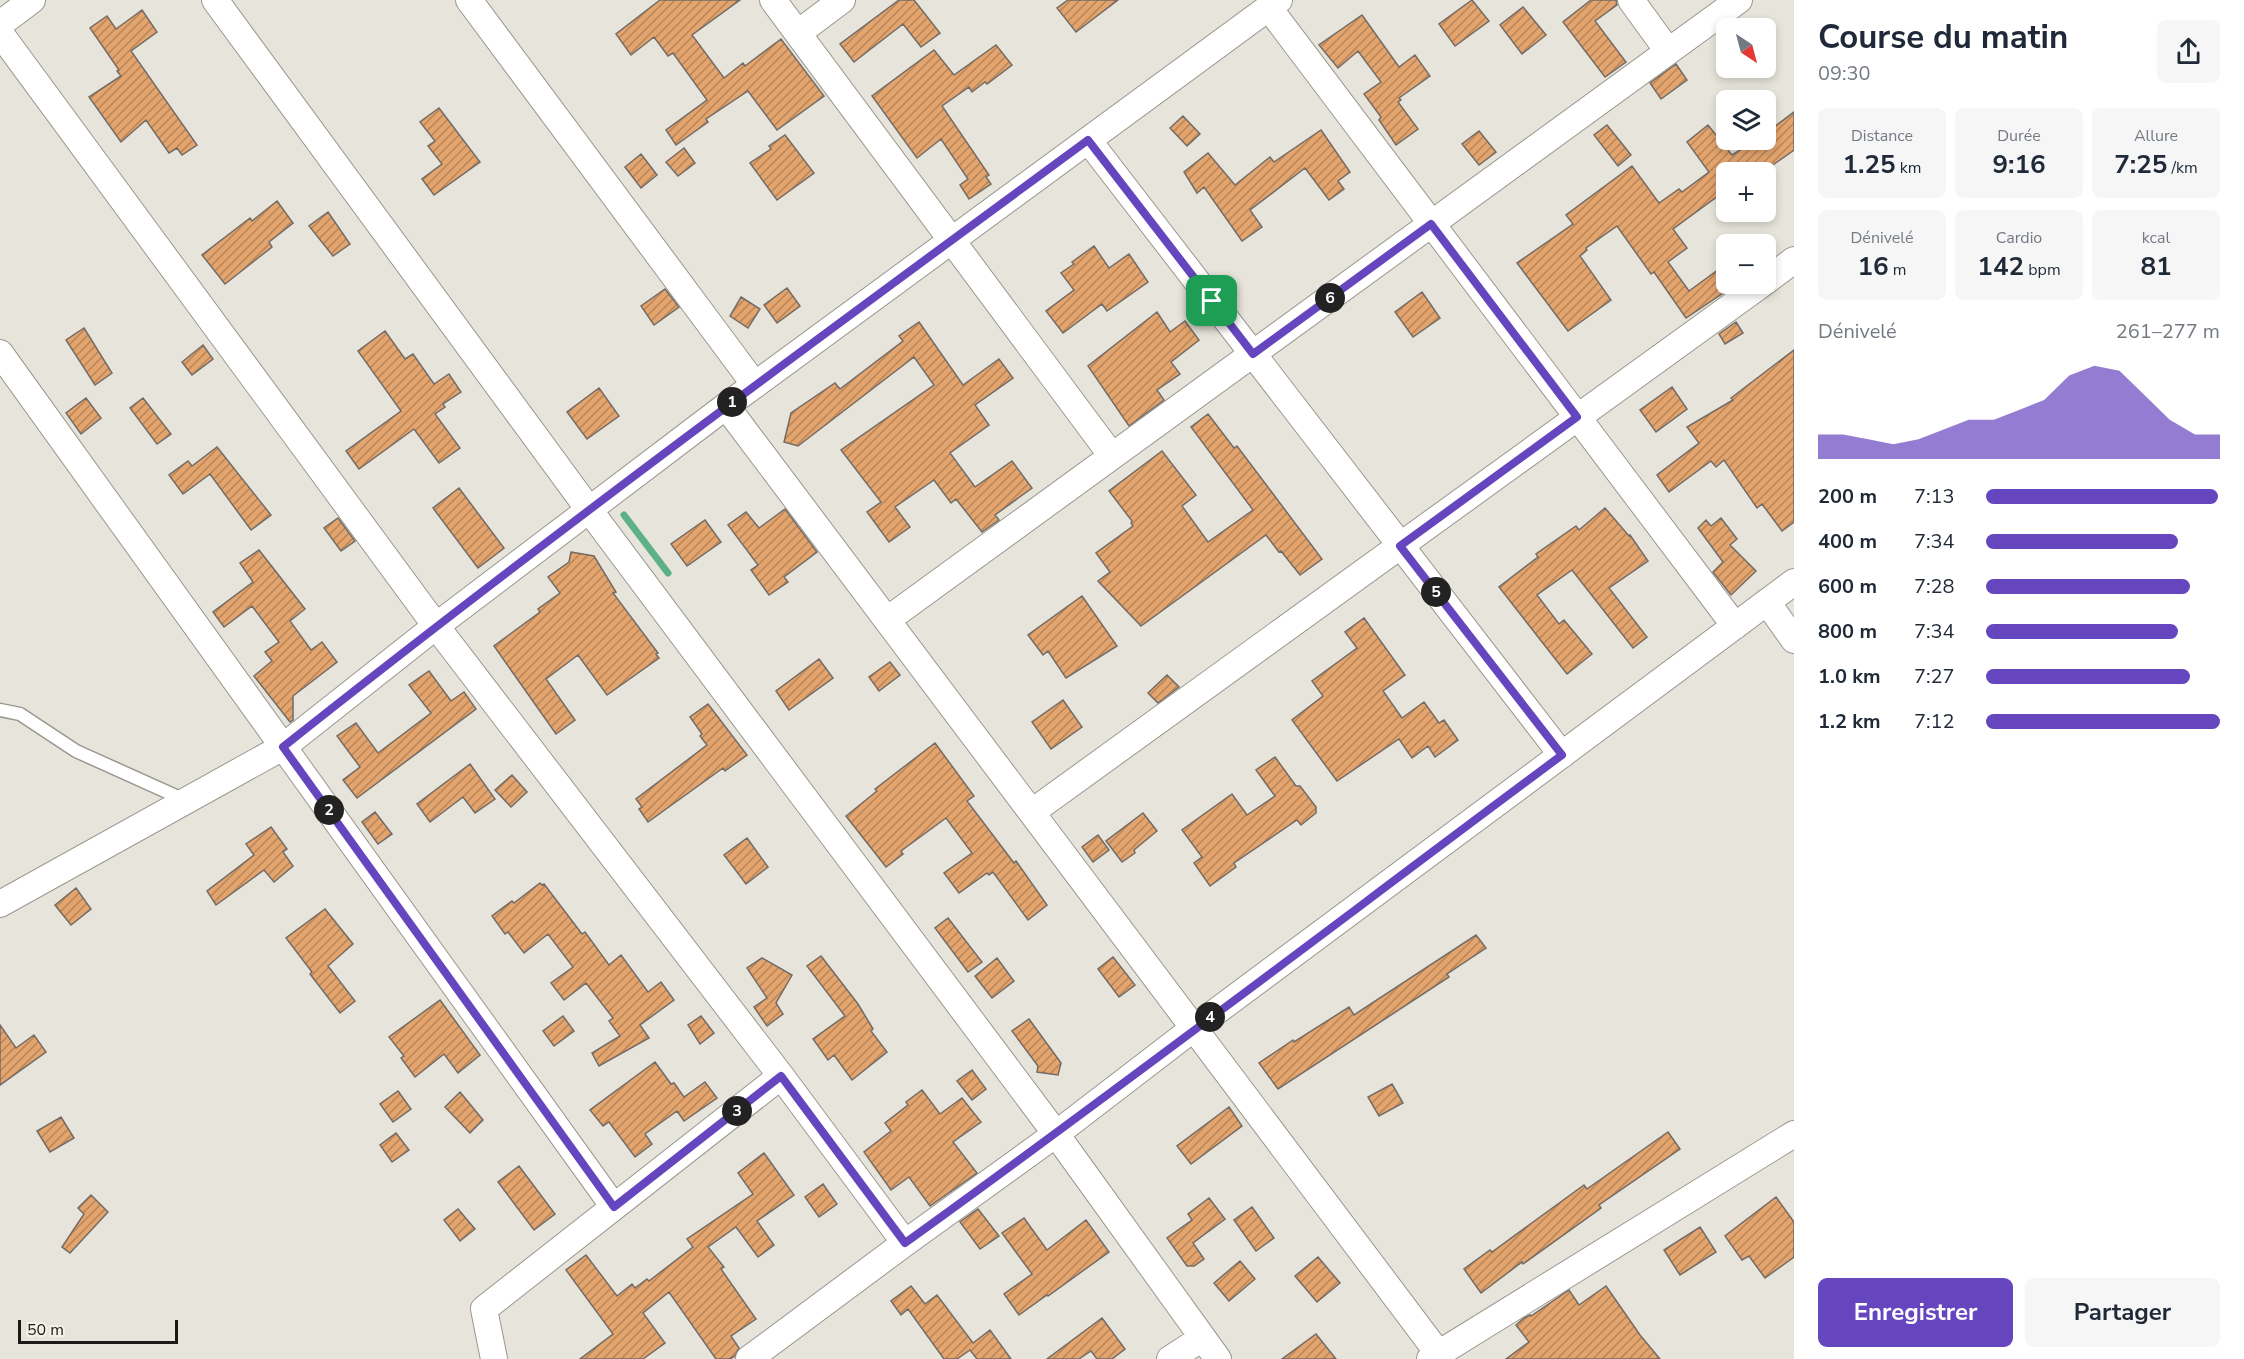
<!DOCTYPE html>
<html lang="fr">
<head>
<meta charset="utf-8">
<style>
	body { margin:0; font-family:"Nunito Sans",sans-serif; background:#f6f6f7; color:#1f2937; height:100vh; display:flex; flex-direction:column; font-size:22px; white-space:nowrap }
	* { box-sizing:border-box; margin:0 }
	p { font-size:20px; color:#747a83 }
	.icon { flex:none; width:33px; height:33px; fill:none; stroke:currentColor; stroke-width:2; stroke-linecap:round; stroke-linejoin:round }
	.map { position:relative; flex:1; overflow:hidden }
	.panel { display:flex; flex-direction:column; background:#fff; width:450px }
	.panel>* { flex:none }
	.needle { width:39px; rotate:144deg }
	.buttons { position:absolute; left:1716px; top:18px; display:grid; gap:12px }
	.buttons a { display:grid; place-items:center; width:60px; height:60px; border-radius:9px; background:#fff; box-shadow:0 3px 9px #0003; font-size:30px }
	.scale { position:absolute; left:18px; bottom:15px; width:160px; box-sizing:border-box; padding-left:6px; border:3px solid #1b1a17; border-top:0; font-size:16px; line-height:21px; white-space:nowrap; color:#1b1a17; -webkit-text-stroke:4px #f5f2e8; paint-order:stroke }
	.pin { position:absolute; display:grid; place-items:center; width:51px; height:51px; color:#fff; margin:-26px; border-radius:12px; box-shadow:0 3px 9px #0006 }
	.km { position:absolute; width:30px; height:30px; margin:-15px; border-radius:50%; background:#222; color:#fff; font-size:16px; line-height:30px; text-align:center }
	.round { display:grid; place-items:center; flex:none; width:63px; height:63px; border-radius:9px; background:#f6f6f7 }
	.head { display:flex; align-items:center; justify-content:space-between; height:102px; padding:0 24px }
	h1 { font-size:33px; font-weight:700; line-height:45px }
	.metrics { display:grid; grid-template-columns:repeat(3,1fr); gap:9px; height:102px; padding:6px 24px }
	.metrics div { display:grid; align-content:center; border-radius:9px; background:#f6f6f7; text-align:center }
	.metrics b { font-size:26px; font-weight:700 }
	.metrics small { font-size:16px; font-weight:400 }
	.metrics p { font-size:16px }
	.chart { height:168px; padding:12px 24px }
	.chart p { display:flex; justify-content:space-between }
	.chart svg { width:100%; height:108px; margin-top:6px; fill:#6646bf; opacity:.7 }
	.button { display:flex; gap:12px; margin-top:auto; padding:12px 24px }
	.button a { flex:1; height:69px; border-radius:9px; background:#6646bf; color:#fff; font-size:24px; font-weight:700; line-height:69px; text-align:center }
	.button a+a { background:#f6f6f7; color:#1f2937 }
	ul { padding:0 24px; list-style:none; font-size:20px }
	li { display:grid; grid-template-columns:96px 72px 1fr; align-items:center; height:45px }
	li i { height:15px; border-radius:8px; background:#6646bf }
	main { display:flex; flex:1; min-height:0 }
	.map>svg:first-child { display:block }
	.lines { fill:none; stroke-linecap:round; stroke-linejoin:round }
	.stream { stroke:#5eb187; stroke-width:7 }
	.building { fill:url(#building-hatch); stroke:#736b65; stroke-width:1.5 }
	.service-casing { stroke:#9a978e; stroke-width:15 }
	.minor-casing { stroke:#9a978e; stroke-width:28 }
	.service { stroke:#fff; stroke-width:12 }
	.minor { stroke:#fff; stroke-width:26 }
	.route-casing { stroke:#fff; stroke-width:12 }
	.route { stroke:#6646bf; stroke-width:8 }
</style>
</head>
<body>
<main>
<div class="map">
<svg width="1794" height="1359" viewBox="0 0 1794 1359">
	<defs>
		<pattern id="building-hatch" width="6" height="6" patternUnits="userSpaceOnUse" patternTransform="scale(1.5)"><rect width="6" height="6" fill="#e4a46d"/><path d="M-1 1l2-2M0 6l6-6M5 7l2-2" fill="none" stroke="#b88559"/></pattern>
	</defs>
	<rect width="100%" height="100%" fill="#e7e5db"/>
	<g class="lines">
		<!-- stream -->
		<path class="stream" d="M 624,515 L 668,573"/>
	</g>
	<!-- building -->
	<path class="building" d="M 660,0 L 740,0 L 692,35 L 724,78 L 743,63 L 745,66 L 781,39 L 824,96 L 777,130 L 748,91 L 706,119 L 708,122 L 676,145 L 666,130 L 707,100 L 673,53 L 668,56 L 654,37 L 631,55 L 616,34 Z
		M 899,0 L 914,0 L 940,33 L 921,47 L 903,24 L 854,62 L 840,44 Z
		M 1068,0 L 1118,0 L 1076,32 L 1057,8 Z
		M 1472,0 L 1489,21 L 1455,46 L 1439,24 Z
		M 1591,0 L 1616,0 L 1617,5 L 1595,21 L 1626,62 L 1605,77 L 1563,22 Z
		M 1523,7 L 1546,35 L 1522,54 L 1500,25 Z
		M 142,10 L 157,32 L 131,51 L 197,145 L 182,155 L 177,148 L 169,153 L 146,120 L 121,142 L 89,97 L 121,76 L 117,71 L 119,70 L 90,28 L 107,16 L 116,29 Z
		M 1362,15 L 1399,67 L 1415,55 L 1430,76 L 1399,98 L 1401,100 L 1398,102 L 1418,129 L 1396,145 L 1379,120 L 1381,117 L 1364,94 L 1381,82 L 1358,51 L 1338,68 L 1319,45 Z
		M 996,45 L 1012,65 L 987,84 L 985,82 L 972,92 L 969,87 L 942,106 L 989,175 L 986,177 L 991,184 L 969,199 L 960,185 L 968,179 L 941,139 L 917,158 L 872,96 L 934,50 L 954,75 Z
		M 1676,64 L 1687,80 L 1661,99 L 1650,83 Z
		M 439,108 L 480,162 L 434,195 L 422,179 L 442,164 L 428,146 L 435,141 L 420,122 Z
		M 1794,112 L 1794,150 L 1763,172 L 1726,172 L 1726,193 L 1725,191 L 1673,229 L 1687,248 L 1668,262 L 1689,291 L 1726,264 L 1726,291 L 1686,318 L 1654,272 L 1651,274 L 1617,226 L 1586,248 L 1587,250 L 1580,256 L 1611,300 L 1568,331 L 1517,263 L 1573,224 L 1566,215 L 1632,166 L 1659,203 L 1679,189 L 1682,192 L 1709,172 L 1687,142 L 1708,125 L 1732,155 L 1756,140 L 1766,140 L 1766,133 Z
		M 1183,116 L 1200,134 L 1187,146 L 1170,128 Z
		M 1607,125 L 1631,155 L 1618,166 L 1594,135 Z
		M 1321,130 L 1350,172 L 1338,181 L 1344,189 L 1329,200 L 1305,168 L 1250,210 L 1262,227 L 1242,241 L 1204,187 L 1197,193 L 1184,172 L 1208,153 L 1235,185 L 1270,157 L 1274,162 Z
		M 1479,131 L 1496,152 L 1479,165 L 1462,144 Z
		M 785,135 L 814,173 L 777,200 L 750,163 L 771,149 L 769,146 Z
		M 684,148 L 695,163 L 678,176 L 666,162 Z
		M 641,154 L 657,175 L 641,188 L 625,167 Z
		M 277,201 L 293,223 L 269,242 L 272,247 L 225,284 L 202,255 L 250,218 L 252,221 Z
		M 328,212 L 350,244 L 333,256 L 309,226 Z
		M 1094,246 L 1109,268 L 1129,254 L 1148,282 L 1107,311 L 1102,304 L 1063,333 L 1046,311 L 1074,290 L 1061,273 L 1074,264 L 1072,262 Z
		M 787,288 L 800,306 L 777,323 L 764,305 Z
		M 665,289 L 679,307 L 654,325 L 641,306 Z
		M 1422,292 L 1440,318 L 1413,337 L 1395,312 Z
		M 741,297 L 760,309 L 748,328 L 730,316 Z
		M 1157,312 L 1170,332 L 1185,321 L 1199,340 L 1171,362 L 1180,374 L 1157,390 L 1164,400 L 1129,426 L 1088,366 Z
		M 919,322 L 963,385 L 999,359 L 1013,378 L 975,405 L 989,425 L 950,453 L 975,487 L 1012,461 L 1032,488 L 995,515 L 999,520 L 982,532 L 956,499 L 951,503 L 934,480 L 895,507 L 910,527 L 889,542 L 867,512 L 881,502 L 841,450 L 934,385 L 914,357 L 798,446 L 784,442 L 791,413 L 835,383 L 840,389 L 903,341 L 899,336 Z
		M 1736,322 L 1743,333 L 1725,344 L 1719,334 Z
		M 84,328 L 112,373 L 95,385 L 66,340 Z
		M 385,331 L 405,359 L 413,354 L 434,384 L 449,374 L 461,392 L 443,404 L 445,407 L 435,414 L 460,448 L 439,463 L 414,429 L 359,469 L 346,451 L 401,411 L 358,351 Z
		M 203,345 L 213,359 L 192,375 L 182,362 Z
		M 1794,350 L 1794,522 L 1782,531 L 1762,504 L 1757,508 L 1724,460 L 1716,467 L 1711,461 L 1669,492 L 1657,475 L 1699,443 L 1687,427 L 1733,400 L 1731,398 Z
		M 1672,387 L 1687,409 L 1656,432 L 1640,410 Z
		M 599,388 L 619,416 L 587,439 L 567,412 Z
		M 86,398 L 101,418 L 81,434 L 66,413 Z
		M 143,398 L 171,434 L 157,444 L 130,408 Z
		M 1208,414 L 1234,448 L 1237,446 L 1322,559 L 1300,575 L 1281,551 L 1279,552 L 1266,535 L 1141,626 L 1098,581 L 1110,572 L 1096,553 L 1133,526 L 1131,523 L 1132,521 L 1109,491 L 1162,451 L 1196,495 L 1182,506 L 1208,542 L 1253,510 L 1191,427 Z
		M 217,447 L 271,515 L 251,530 L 210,474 L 183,494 L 169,475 L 188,461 L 192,466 Z
		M 459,488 L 504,548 L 478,568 L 433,508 Z
		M 1605,508 L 1629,536 L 1630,535 L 1648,561 L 1609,588 L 1647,637 L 1633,648 L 1572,570 L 1537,595 L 1559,624 L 1564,620 L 1592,654 L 1567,674 L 1499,587 L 1538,557 L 1536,554 L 1576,526 L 1579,530 Z
		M 785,509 L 817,552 L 784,577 L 788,582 L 769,595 L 751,570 L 758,565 L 728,525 L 746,512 L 759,528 Z
		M 338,518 L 355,541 L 341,551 L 324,528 Z
		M 1721,518 L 1737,539 L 1730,545 L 1756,571 L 1731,595 L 1713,572 L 1723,562 L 1698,528 L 1706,520 L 1711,526 Z
		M 705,520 L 721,542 L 687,566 L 671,544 Z
		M 259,550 L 305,609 L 290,621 L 311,650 L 322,642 L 337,662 L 293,696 L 293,720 L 290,722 L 254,676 L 272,661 L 265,652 L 279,642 L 252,606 L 224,627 L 213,612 L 253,582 L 240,563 Z
		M 571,552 L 594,556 L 616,592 L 613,593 L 658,653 L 656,654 L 659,658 L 607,695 L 578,655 L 546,679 L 575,720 L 556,734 L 494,646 L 540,612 L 538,609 L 560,593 L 548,577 L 569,562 Z
		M 1082,596 L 1117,646 L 1066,678 L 1048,651 L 1043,655 L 1028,635 Z
		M 1364,618 L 1405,675 L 1383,691 L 1402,718 L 1424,702 L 1439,723 L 1444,720 L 1458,740 L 1435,757 L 1428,746 L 1412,758 L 1399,739 L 1337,781 L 1292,720 L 1323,696 L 1312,681 L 1357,648 L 1345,632 Z
		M 819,659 L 833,678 L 789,710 L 776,691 Z
		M 890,662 L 900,675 L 879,691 L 869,677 Z
		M 429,671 L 451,701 L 464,692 L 476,709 L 357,798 L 343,780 L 360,767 L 337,736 L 356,723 L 378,753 L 431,713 L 409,685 Z
		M 1167,675 L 1179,687 L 1158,703 L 1148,693 Z
		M 1063,700 L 1082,727 L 1051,749 L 1032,722 Z
		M 708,704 L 747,755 L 725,771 L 723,768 L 648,822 L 639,809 L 642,807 L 636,799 L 707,745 L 700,736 L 702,734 L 690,717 Z
		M 935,743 L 974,796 L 967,801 L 1014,863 L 1016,861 L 1047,905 L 1028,920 L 993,872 L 989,875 L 987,873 L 959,893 L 944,873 L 972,853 L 946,818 L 901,851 L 903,854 L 886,867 L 846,816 L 877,791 L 875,789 Z
		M 1275,757 L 1296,786 L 1300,786 L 1316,807 L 1316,813 L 1301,825 L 1297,820 L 1234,863 L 1236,867 L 1210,886 L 1194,863 L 1202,857 L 1182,830 L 1232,794 L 1247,815 L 1275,796 L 1256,770 Z
		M 470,764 L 495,799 L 475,813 L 463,797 L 430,822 L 417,804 Z
		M 512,775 L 527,792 L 511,807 L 495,790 Z
		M 375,812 L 392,834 L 378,844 L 362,822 Z
		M 1143,813 L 1157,831 L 1134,850 L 1135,853 L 1122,862 L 1106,841 Z
		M 271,827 L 287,849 L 283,852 L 293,866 L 274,882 L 264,870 L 216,905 L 207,891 L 254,855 L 246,844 Z
		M 1098,835 L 1109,850 L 1093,862 L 1082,847 Z
		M 747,838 L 768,867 L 746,884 L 724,855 Z
		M 540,883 L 542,885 L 544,884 L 582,934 L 585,932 L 609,965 L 621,955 L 648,992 L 661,982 L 674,1000 L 640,1025 L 649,1038 L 599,1066 L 592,1053 L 620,1036 L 609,1021 L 613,1018 L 586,983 L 564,1000 L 551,983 L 573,967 L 548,934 L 524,953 L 508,932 L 505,934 L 492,916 L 512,901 L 514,903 Z
		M 76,888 L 91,909 L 71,925 L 55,905 Z
		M 325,909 L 353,944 L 328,966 L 355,1001 L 340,1013 L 310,974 L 312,972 L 286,938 Z
		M 948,918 L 982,962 L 968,972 L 935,928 Z
		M 1476,935 L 1486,948 L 1447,974 L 1449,977 L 1278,1089 L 1259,1063 L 1293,1040 L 1294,1042 L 1349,1007 L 1354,1015 Z
		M 821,956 L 858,1004 L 873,1029 L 871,1031 L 887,1052 L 852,1080 L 834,1055 L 828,1060 L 813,1039 L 845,1016 L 807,966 Z
		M 1113,957 L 1135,985 L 1119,997 L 1098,969 Z
		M 762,958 L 792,975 L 776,1003 L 783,1014 L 767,1026 L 754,1007 L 767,998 L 747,968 Z
		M 997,958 L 1014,981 L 992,998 L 975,976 Z
		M 440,1000 L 480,1055 L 458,1073 L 444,1054 L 415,1077 L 401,1058 L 404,1056 L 389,1037 Z
		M 563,1016 L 574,1031 L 554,1046 L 543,1031 Z
		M 701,1016 L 714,1033 L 700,1044 L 688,1025 Z
		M 1029,1019 L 1061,1063 L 1058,1075 L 1037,1072 L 1038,1066 L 1012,1031 Z
		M 0,1025 L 16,1048 L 34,1035 L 46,1052 L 0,1085 Z
		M 655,1062 L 671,1084 L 674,1083 L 684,1097 L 705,1082 L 717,1098 L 684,1121 L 677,1111 L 645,1134 L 652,1144 L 635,1157 L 609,1122 L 603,1126 L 590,1110 Z
		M 972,1070 L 986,1089 L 972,1100 L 957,1081 Z
		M 1392,1084 L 1403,1103 L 1379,1116 L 1368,1097 Z
		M 922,1090 L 940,1114 L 962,1098 L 981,1122 L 953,1142 L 977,1173 L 930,1206 L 909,1177 L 891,1190 L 864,1152 L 891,1131 L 885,1123 L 908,1105 L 906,1102 Z
		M 398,1091 L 411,1109 L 393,1122 L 380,1104 Z
		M 460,1092 L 483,1120 L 470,1133 L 445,1107 Z
		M 1229,1107 L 1242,1126 L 1191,1164 L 1177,1146 Z
		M 61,1117 L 74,1138 L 50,1152 L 37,1131 Z
		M 1668,1132 L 1680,1149 L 1599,1205 L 1601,1208 L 1523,1264 L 1522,1262 L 1481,1293 L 1464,1269 L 1490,1250 L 1492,1252 L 1584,1185 L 1587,1189 Z
		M 396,1133 L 409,1150 L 392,1162 L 380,1145 Z
		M 764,1153 L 794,1195 L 757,1221 L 774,1245 L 758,1257 L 736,1227 L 708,1247 L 724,1267 L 721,1269 L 756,1319 L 731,1336 L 739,1348 L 735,1356 L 730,1359 L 716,1359 L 669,1292 L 643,1313 L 665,1343 L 643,1359 L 580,1359 L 613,1334 L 566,1270 L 586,1255 L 617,1296 L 632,1284 L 635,1288 L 647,1279 L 649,1281 L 693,1247 L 687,1239 L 753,1194 L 738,1173 Z
		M 519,1166 L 555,1214 L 534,1230 L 498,1182 Z
		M 823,1184 L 837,1204 L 819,1217 L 805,1197 Z
		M 91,1195 L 108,1212 L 70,1253 L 62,1247 L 84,1214 L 78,1208 Z
		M 1776,1197 L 1794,1222 L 1794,1257 L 1765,1278 L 1749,1256 L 1742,1260 L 1725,1236 Z
		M 1209,1198 L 1225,1219 L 1193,1243 L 1204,1259 L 1194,1266 L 1187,1266 L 1167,1238 L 1192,1220 L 1188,1214 Z
		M 1252,1207 L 1274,1238 L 1256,1251 L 1234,1220 Z
		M 458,1209 L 475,1229 L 460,1241 L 444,1220 Z
		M 978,1209 L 999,1236 L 980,1249 L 960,1222 Z
		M 1024,1218 L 1047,1250 L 1086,1220 L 1109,1252 L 1048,1296 L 1047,1295 L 1019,1315 L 1004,1294 L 1032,1274 L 1002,1233 Z
		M 1700,1227 L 1716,1252 L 1680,1275 L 1664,1250 Z
		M 1318,1257 L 1340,1283 L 1317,1302 L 1295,1276 Z
		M 1240,1261 L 1255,1279 L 1229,1301 L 1214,1283 Z
		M 911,1286 L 925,1304 L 937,1295 L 973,1343 L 990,1330 L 1011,1359 L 977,1359 L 970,1350 L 957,1359 L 944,1359 L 908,1309 L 901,1315 L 891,1301 Z
		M 1606,1286 L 1640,1335 L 1660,1359 L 1506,1359 L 1529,1342 L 1516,1325 L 1524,1318 L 1530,1315 L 1531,1316 L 1569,1290 L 1579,1305 Z
		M 1102,1318 L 1125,1349 L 1112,1359 L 1097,1359 L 1091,1351 L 1079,1359 L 1047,1359 Z
		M 1316,1334 L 1336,1359 L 1282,1359 Z"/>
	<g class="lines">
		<!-- service casing -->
		<g class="service-casing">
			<path id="service" d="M 0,710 L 20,714 L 76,751 L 187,801"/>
		</g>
		<!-- minor casing -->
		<g class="minor-casing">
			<path id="minor" d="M 215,0 L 590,511 L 1056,1134 L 1218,1359
				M 469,0 L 755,385
				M 773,0 L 1112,456
				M 1631,0 L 1668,51
				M 1269,8 L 1735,626
				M 0,24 L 32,0
				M 0,33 L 436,626 L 781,1076 L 905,1243
				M 798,33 L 842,0
				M 1088,140 L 1562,755
				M 1766,281 L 1794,260
				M 0,353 L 614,1207
				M 726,406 L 1438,1353
				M 1767,602 L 1794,640
				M 887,620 L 1739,0
				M 1032,812 L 1762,284
				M 0,904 L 283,747 L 436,626 L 726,406 L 1279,0
				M 494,1359 L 484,1309 L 781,1076
				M 749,1359 L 905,1243 L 1056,1134 L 1194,1028 L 1794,582
				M 1170,1359 L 1201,1339
				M 1430,1359 L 1794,1134"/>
		</g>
		<!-- service -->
		<use href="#service" class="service"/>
		<!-- minor -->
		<use href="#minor" class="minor"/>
	</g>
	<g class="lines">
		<!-- route casing -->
		<g class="route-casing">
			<path id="route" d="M 1088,140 L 1253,354 L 1431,224 L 1577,417 L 1400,546 L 1562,755 C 1343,918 1126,1084 905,1243 L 781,1076 L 614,1207 L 283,747 C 546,538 817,339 1088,140 Z"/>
		</g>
		<!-- route -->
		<use href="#route" class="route"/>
	</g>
</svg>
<div class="buttons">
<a><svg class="needle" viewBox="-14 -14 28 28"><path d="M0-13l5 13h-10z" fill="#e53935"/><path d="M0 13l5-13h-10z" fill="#747a83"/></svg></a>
<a><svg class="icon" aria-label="layers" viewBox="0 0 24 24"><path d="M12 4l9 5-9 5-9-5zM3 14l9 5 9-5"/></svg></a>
<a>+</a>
<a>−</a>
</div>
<div class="scale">50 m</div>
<div class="pin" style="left:1212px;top:301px;background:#1e9e55"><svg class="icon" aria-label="arrive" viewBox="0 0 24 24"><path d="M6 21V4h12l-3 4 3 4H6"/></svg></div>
<b class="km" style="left:732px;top:402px">1</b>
<b class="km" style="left:329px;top:810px">2</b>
<b class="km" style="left:737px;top:1111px">3</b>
<b class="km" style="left:1210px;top:1017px">4</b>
<b class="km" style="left:1436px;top:592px">5</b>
<b class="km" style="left:1330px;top:298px">6</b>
</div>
<section class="panel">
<div class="head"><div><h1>Course du matin</h1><p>09:30</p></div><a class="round"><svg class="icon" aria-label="share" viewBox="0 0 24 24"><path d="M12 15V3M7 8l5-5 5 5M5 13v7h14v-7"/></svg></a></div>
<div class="metrics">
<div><p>Distance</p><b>1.25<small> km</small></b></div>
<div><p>Durée</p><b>9:16</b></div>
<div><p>Allure</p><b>7:25<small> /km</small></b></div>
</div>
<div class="metrics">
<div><p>Dénivelé</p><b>16<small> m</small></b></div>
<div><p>Cardio</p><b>142<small> bpm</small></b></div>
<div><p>kcal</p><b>81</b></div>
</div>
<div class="chart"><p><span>Dénivelé</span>261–277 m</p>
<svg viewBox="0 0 160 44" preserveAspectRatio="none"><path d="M0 44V34L10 34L20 36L30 38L40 36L50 32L60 28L70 28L80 24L90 20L100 10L110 6L120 8L130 18L140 28L150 34L160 34V44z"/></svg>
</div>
<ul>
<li><b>200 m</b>7:13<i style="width:99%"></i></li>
<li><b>400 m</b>7:34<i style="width:82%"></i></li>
<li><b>600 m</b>7:28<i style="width:87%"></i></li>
<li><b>800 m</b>7:34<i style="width:82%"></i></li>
<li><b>1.0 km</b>7:27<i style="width:87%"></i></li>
<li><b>1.2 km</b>7:12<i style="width:100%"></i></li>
</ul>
<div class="button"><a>Enregistrer</a><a>Partager</a></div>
</section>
</main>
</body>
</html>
